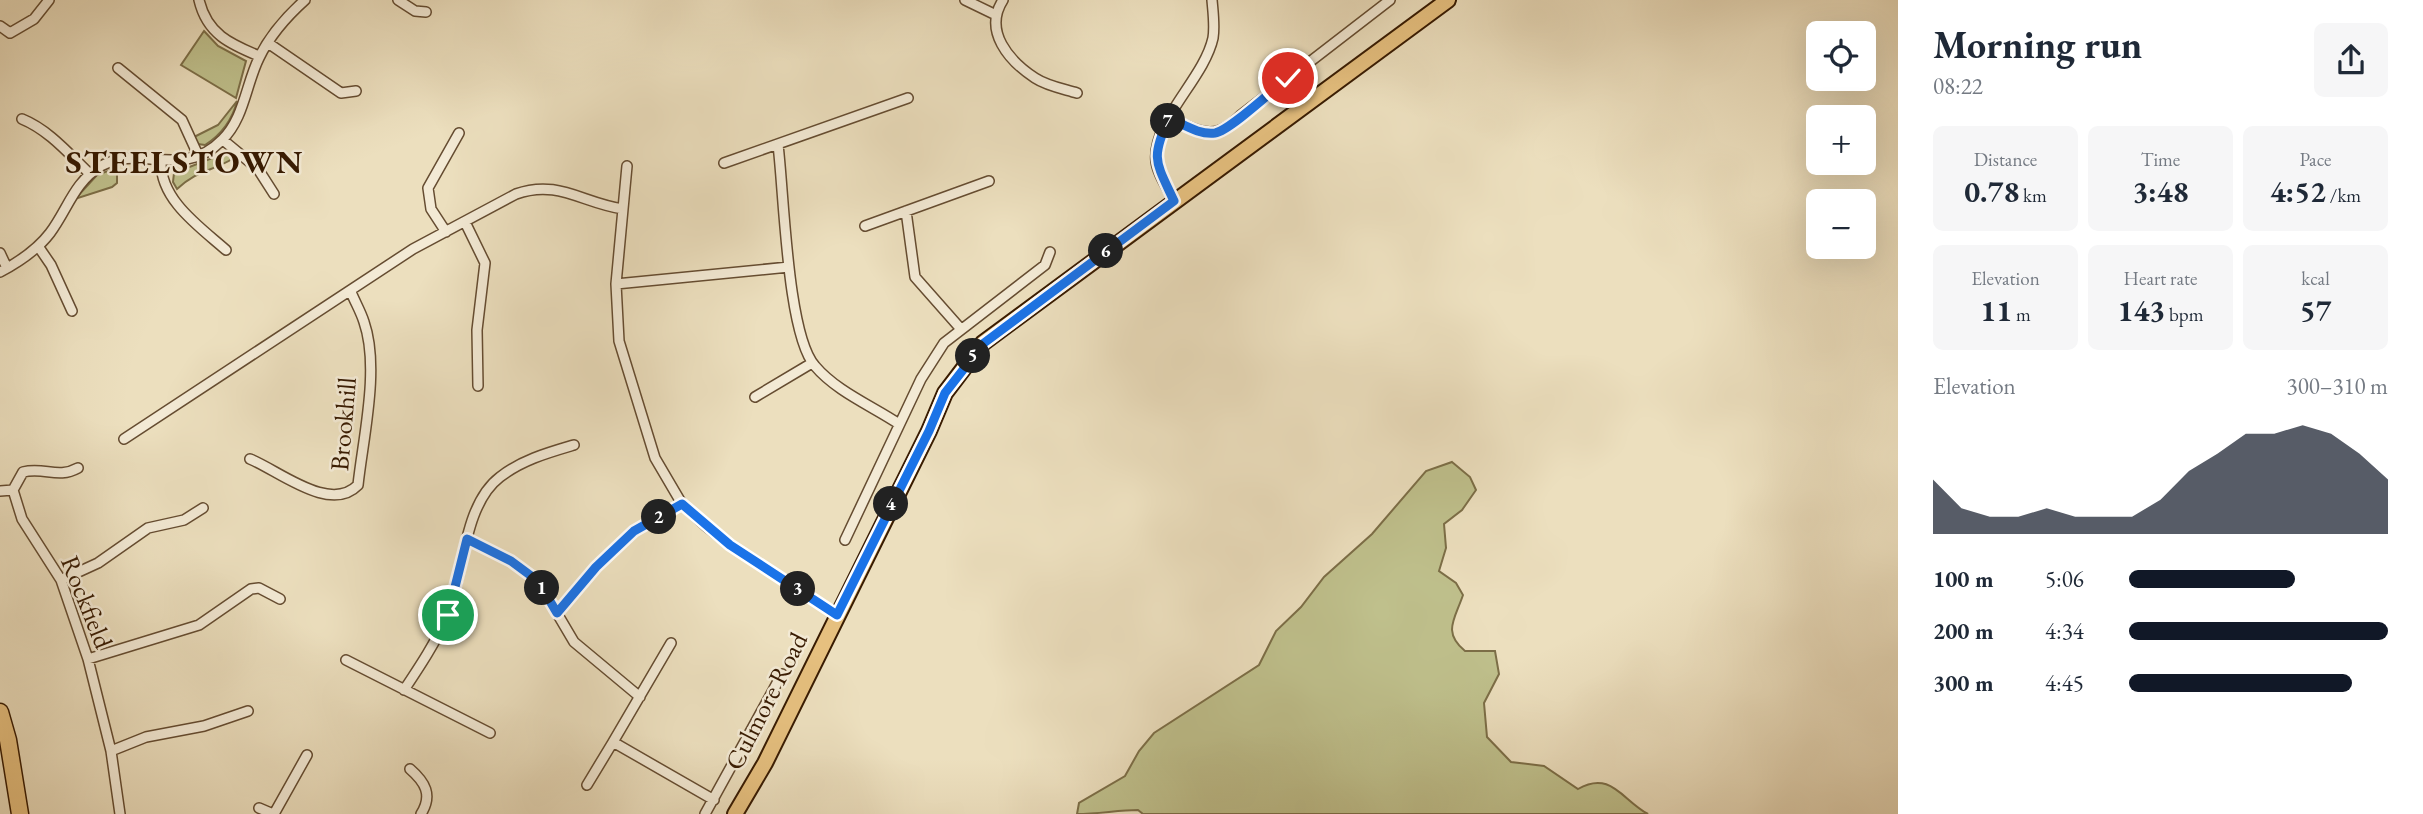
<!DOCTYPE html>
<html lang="en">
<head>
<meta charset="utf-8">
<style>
	body { margin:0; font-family:"EB Garamond",serif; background:#f6f6f7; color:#1f2937; height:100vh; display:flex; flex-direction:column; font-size:26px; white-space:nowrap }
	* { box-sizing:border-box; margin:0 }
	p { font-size:23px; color:#747a83 }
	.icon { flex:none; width:38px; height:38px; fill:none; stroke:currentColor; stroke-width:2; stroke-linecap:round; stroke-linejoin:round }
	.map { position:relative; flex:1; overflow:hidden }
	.drawer { display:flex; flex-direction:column; background:#fff; width:525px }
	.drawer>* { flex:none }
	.controls { position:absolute; left:1806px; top:21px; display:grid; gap:14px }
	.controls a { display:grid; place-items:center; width:70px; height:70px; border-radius:10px; background:#fff; box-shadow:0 7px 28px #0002; font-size:35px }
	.pin { position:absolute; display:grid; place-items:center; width:60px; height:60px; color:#fff; margin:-30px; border:4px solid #fff; border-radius:50%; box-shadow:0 2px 7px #0007 }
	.km { position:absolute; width:35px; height:35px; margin:-18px; border-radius:50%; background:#222; color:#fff; font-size:19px; line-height:35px; text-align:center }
	.round { display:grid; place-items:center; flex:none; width:74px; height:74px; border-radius:10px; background:#f6f6f7 }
	.head { display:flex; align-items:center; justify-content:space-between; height:119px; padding:0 35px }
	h1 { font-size:38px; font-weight:700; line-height:52px }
	.metrics { display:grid; grid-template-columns:repeat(3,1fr); gap:10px; height:119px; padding:7px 35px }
	.metrics div { display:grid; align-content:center; border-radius:10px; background:#f6f6f7; text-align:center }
	.metrics b { font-size:30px; font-weight:700 }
	.metrics small { font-size:19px; font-weight:400 }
	.metrics p { font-size:19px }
	.chart { height:196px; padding:14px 35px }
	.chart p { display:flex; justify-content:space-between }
	.chart svg { width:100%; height:126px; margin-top:7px; fill:#111827; opacity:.7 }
	ul { padding:0 35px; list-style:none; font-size:23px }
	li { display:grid; grid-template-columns:112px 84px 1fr; align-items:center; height:52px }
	li i { height:18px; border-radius:9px; background:#111827 }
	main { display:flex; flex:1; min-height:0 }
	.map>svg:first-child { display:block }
	.green { fill:#bfc08c; stroke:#7c6e47; stroke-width:2 }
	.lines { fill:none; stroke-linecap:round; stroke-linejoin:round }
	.street-casing { stroke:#654c31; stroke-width:12 }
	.primary-casing { stroke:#381b02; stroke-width:18 }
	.highway-casing { stroke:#381b02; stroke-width:19 }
	.street { stroke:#f3ead5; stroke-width:9 }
	.primary { stroke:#e6c07f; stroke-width:14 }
	.highway { stroke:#e6c07f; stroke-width:16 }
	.route-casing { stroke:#fff; stroke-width:14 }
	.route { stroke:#1a73e8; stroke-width:9 }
	.labels { text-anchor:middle; stroke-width:5; stroke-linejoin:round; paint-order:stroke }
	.street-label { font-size:26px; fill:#381b02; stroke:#f3ead5 }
	.district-label { font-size:33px; font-weight:bold; letter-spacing:2px; fill:#381b02; stroke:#f3ead5 }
</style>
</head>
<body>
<main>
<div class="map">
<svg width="1898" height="814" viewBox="0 0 1898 814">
	<rect width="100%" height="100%" fill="#ecdfbe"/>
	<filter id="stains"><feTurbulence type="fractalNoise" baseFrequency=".00286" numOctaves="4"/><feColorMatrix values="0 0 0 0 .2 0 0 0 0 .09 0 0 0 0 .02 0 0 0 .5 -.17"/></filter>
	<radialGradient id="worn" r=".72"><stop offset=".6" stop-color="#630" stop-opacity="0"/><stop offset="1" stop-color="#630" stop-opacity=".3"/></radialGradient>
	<!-- green -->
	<path class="green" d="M 204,31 L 218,46 L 246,61 L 236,98 L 181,65 Z
		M 237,101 C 233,119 221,135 205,145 L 198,144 L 194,137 L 218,125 Z
		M 225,153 L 234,158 C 211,172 197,170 177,189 L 173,182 L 174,173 Z
		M 113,169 L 117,171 L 117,183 L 112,187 L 75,199 L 97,175 Z
		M 1452,462 L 1470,477 L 1476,490 L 1462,510 L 1444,524 L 1446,548 L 1439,571 L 1456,583 L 1463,595 C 1455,619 1442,632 1465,651 L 1495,651 L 1499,674 L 1484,703 L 1487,737 L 1511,762 L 1544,766 L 1578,789 C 1611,770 1622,800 1648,814 L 1143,814 L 1138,810 C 1118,810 1099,814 1077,814 L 1079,803 L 1125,776 L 1139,751 L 1154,733 L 1259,665 L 1276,631 L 1301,607 L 1324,577 L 1372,534 L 1426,471 Z"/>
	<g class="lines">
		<!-- street casing -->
		<g class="street-casing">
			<path id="street" d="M 199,0 C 207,34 230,44 259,56
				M 398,0 L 415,11 L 426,12
				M 965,0 L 996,15
				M 1003,0 C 983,31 1009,61 1035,78 C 1047,86 1064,89 1077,93
				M 0,26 L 10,33 L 34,19 L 49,0
				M 268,43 L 341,93 L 356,91
				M 118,68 L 182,120 L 198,155
				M 1169,118 C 1200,131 1214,143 1241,115 L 1390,0
				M 22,119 C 49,130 69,154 90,174
				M 223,140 L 258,169 L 274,194
				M 778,145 C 784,192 787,335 815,366 C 836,391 872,406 899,424
				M 161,161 C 160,200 200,227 226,250
				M 724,163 L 908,98
				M 627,166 L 616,284 L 619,341 L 655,458 L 682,504 L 706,526 L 730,545 L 837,615
				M 1174,201 C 1168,189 1157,173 1156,161 C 1152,121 1204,79 1213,38 C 1215,26 1213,12 1212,0
				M 906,211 L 915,277 L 960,328
				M 465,222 L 485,263 L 477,330 L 478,386
				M 865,226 L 989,181
				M 446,232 L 431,209 L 428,188 L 459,133
				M 38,246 L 51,265 L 72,311
				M 0,253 L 7,268
				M 0,272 C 19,262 37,250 50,233 C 68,209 74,182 101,166 C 140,144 183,180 222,140 C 244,119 246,84 259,58 C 270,35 286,17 305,0
				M 616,284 L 789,267
				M 755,397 L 812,363
				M 124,439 L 413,249 L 516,194 C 558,179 582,203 623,209
				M 250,459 C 278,470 330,514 358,485 C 363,438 380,368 364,322 C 361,312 355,302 351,292
				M 78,468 C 58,479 45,467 23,472 L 13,490 L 22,519 L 61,580 L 88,659 L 111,751 L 120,814
				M 0,491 L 13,490
				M 467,539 L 511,561 L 538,581 L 574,642 L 640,697
				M 845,540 L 921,379 L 944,343 L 1045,265 L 1050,252
				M 61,580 L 98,563 L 148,528 L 184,520 L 203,508
				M 557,613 L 596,567 L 634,531 L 682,504
				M 88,659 L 199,625 L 251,589 L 259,588 L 280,599
				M 346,660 L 490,733
				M 404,690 C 420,666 436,642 447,616 C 464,574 463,505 500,477 C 522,460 547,453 574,445
				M 613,742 L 671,643
				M 111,751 L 146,737 L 204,726 L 248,711
				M 410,769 C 425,782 433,795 421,814
				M 587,785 L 613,742 L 714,800
				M 259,808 L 273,814
				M 274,814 L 307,755
				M 705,814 L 782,674"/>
		</g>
		<!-- primary casing -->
		<g class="primary-casing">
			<path id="primary" d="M 735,814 L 765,763 L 929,431 L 945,393 L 983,343 L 1448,0"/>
		</g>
		<!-- highway casing -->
		<g class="highway-casing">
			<path id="highway" d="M 0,712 L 8,740 L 20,814"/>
		</g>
		<!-- street -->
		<use href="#street" class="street"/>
		<!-- primary -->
		<use href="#primary" class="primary"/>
		<!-- highway -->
		<use href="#highway" class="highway"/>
	</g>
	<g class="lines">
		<!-- route casing -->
		<g class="route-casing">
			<path id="route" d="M 448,615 L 467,539 L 511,561 L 538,581 L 557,613 L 596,567 L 634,531 L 682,504 L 730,545 L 837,615 L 929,431 L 945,393 L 984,343 L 1174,201 C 1156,162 1150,159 1169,118 C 1184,124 1198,135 1215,133 C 1229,131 1273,90 1288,78"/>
		</g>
		<!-- route -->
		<use href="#route" class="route"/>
	</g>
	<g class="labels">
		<!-- street labels -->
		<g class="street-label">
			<text transform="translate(343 424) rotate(-85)" y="9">Brookhill</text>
			<text transform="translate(87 602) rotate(68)" y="9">Rockfield</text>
			<text transform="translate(766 701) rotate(-63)" y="9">Culmore Road</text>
		</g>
		<!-- district labels -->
		<g class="district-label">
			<text x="185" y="173">STEELSTOWN</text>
		</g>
	</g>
	<rect width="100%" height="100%" filter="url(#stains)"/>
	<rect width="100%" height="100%" fill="url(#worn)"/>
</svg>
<div class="controls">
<a><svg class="icon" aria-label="locate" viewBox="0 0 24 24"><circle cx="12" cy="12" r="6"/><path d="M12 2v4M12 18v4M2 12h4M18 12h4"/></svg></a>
<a>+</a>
<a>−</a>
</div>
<div class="pin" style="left:448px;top:615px;background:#1e9e55"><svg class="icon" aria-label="arrive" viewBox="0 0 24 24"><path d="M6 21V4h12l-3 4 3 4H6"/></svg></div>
<div class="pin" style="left:1288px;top:78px;background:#d93025"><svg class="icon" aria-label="check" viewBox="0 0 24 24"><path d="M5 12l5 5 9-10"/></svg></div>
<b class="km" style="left:542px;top:588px">1</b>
<b class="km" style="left:659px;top:517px">2</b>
<b class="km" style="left:798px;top:589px">3</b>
<b class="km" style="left:891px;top:504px">4</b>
<b class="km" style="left:973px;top:356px">5</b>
<b class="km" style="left:1106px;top:251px">6</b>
<b class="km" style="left:1168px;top:121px">7</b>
</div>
<section class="drawer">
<div class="head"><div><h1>Morning run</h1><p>08:22</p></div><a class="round"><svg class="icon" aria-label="share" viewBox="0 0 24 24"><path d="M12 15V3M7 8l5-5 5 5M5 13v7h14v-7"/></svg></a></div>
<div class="metrics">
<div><p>Distance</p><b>0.78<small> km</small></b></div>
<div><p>Time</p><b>3:48</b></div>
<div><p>Pace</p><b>4:52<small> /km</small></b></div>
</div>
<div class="metrics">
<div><p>Elevation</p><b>11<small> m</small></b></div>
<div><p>Heart rate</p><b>143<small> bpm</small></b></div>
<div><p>kcal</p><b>57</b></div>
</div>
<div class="chart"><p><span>Elevation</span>300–310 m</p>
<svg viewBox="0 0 160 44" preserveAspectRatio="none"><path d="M0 44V25L10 35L20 38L30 38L40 35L50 38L60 38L70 38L80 32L90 22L100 16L110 9L120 9L130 6L140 9L150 16L160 25V44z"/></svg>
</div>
<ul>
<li><b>100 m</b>5:06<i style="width:64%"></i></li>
<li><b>200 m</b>4:34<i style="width:100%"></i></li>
<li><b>300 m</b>4:45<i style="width:86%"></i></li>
</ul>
</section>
</main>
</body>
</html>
